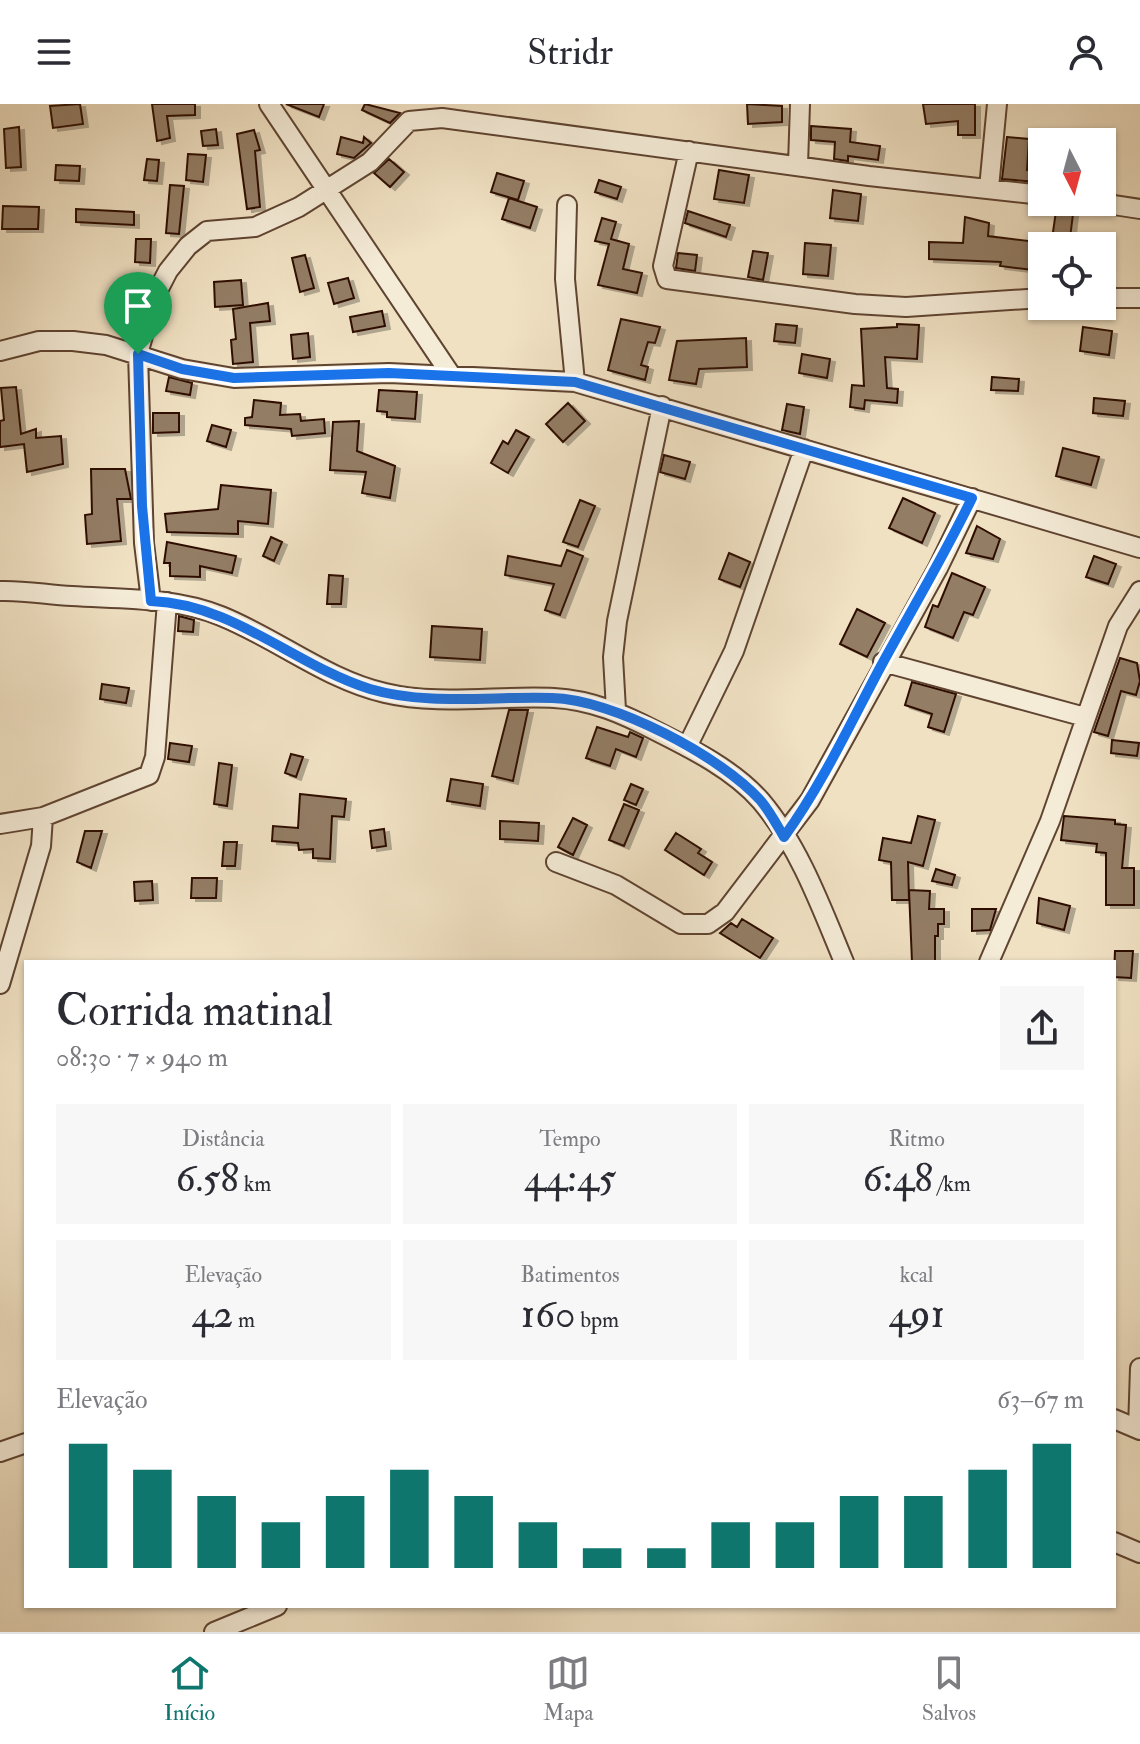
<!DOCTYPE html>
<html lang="pt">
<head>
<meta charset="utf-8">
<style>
	body { margin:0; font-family:"IM FELL Double Pica",serif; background:#f7f7f7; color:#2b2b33; height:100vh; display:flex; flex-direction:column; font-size:30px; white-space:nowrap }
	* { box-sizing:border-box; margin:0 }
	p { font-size:26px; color:#7c7c81 }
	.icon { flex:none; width:44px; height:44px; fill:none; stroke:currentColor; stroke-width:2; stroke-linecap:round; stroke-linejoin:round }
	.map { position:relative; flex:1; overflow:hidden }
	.side { position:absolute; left:24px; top:856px; width:1092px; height:648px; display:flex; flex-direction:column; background:#fff; border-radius:0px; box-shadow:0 2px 6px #0004 }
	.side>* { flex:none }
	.needle { width:52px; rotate:174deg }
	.controls { position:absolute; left:1028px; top:24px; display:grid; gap:16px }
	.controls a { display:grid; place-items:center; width:88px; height:88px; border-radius:0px; background:#fff; box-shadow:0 2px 6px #0004; font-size:40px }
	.pin { position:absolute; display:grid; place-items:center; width:68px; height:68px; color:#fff; margin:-82px -34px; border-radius:50% 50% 50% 0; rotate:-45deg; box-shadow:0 0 8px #0007 }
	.pin .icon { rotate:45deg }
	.round { display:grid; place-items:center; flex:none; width:84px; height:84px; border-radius:0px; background:#f7f7f7 }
	.head { display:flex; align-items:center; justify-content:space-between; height:136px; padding:0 32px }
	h1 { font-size:44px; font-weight:600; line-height:60px }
	.figures { display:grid; grid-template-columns:repeat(3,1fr); gap:12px; height:136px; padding:8px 32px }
	.figures div { display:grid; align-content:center; border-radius:0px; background:#f7f7f7; text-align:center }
	.figures b { font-size:40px; font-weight:600 }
	.figures small { font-size:22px; font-weight:400 }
	.figures p { font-size:22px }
	.chart { height:224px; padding:16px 32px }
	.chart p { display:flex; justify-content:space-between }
	.chart svg { width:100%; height:144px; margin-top:8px; stroke:#0f766e; stroke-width:6 }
	header { display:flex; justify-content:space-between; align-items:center; height:104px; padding:0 32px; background:#fff; font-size:36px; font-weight:600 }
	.tab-bar { display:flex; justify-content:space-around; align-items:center; height:112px; border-top:2px solid #e1e1e2; background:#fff; font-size:22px; color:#7c7c81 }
	.tab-bar a { display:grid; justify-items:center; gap:4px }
	.tab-bar .current { color:#0f766e }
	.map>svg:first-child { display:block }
	.building { fill:#937d65; stroke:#2f1000; stroke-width:2; filter:url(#shadow) }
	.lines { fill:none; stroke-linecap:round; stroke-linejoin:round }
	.minor-casing { stroke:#5f4431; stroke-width:22 }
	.minor { stroke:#f5ecd8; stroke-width:18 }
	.route-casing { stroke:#fff; stroke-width:16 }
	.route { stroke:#1a73e8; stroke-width:10 }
</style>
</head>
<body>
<header><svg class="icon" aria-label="menu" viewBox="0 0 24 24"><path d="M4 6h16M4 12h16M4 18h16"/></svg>Stridr<svg class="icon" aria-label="person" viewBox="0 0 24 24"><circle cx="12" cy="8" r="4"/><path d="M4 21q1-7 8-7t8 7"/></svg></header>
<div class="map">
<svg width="1140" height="1528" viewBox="0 0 1140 1528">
	<defs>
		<filter id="shadow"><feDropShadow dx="5" dy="3" stdDeviation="0" flood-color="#0004"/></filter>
	</defs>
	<rect width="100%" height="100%" fill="#f0e1c3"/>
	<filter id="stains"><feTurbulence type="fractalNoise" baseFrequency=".0025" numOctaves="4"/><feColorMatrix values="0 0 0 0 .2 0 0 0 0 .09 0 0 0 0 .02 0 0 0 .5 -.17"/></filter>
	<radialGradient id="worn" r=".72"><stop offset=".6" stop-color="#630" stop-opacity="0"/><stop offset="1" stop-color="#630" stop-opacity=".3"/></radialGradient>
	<!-- building -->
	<path class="building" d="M 80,0 L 83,20 L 53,24 L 50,2 Z
		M 152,0 L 195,0 L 195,11 L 167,12 L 170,34 L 157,37 Z
		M 286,0 L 324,0 L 319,13 Z
		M 365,0 L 400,9 L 390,19 L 362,6 Z
		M 747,0 L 782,2 L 782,18 L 748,20 Z
		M 923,0 L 975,0 L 975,31 L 958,31 L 958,17 L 926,20 Z
		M 811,22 L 851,25 L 850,38 L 880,42 L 878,56 L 848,52 L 848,57 L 834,55 L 835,38 L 811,36 Z
		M 19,23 L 21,63 L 6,64 L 4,25 Z
		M 216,25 L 218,41 L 203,42 L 201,27 Z
		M 254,26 L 260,46 L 255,47 L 260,103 L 247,105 L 237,30 Z
		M 341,33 L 363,39 L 364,33 L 371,39 L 354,54 L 337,50 Z
		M 1007,33 L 1029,35 L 1027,66 L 1038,67 L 1037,78 L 1002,75 Z
		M 188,50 L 206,51 L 203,78 L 186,76 Z
		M 147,55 L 159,56 L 157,77 L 144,76 Z
		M 389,55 L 404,68 L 390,83 L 374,69 Z
		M 56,61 L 80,62 L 79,77 L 55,76 Z
		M 719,66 L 749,71 L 744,99 L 714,95 Z
		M 497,69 L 524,77 L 518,96 L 491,88 Z
		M 599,76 L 621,83 L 617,95 L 595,88 Z
		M 170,81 L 184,82 L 179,130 L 166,129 Z
		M 833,86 L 861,90 L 858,117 L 830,114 Z
		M 509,94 L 537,103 L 530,124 L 502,115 Z
		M 1057,100 L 1074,102 L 1069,142 L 1051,142 Z
		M 3,102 L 39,103 L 38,125 L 2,125 Z
		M 76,105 L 134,108 L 134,121 L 76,118 Z
		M 688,107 L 730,121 L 726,133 L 685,119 Z
		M 965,113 L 989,119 L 988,132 L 1037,138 L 1033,166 L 1000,162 L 1001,158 L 929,155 L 929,138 L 963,139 Z
		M 602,114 L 616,118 L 611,135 L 629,140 L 623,165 L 642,169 L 637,189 L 598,181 L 609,140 L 595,137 Z
		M 136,135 L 151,135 L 150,159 L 135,158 Z
		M 805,139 L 831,141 L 828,172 L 803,170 Z
		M 753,147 L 768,149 L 763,176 L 748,173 Z
		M 678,149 L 697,151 L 695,167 L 676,164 Z
		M 305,151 L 314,184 L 300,188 L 292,154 Z
		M 348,174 L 354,194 L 334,200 L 328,179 Z
		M 241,176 L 243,201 L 215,203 L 214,178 Z
		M 268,199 L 270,217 L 250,219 L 253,258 L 233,260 L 231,236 L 236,235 L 233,205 Z
		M 382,207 L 385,222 L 353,228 L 350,213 Z
		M 621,215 L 660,223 L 655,239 L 648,238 L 641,261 L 648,263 L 645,276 L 608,266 Z
		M 776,220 L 797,222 L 795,239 L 774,237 Z
		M 897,220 L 919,221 L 917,255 L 885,253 L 887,284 L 898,285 L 897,299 L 865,296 L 864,305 L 850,303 L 852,281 L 864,282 L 861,225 L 897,223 Z
		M 1083,223 L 1112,227 L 1109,251 L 1080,247 Z
		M 308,229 L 310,253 L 293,255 L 291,231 Z
		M 746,234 L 747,263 L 699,265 L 696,280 L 669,276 L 677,237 Z
		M 802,250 L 830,255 L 827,274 L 799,269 Z
		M 169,273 L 192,279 L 190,291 L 166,287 Z
		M 992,273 L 1019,275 L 1018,287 L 991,286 Z
		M 16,283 L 21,330 L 36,325 L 36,334 L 61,332 L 63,360 L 27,368 L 24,340 L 0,343 L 0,317 L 4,316 L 1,284 Z
		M 379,286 L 417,288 L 415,315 L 387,313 L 387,308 L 377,307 Z
		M 1094,294 L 1125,297 L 1123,312 L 1093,309 Z
		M 254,296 L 281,299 L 280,311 L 300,310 L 301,317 L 324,315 L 325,329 L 292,332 L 291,325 L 245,321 L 245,314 L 252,313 Z
		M 568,299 L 585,317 L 563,338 L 546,320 Z
		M 787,300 L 804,303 L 800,330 L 782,326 Z
		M 153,309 L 179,309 L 179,328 L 153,329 Z
		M 359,317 L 357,347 L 395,362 L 390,394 L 362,389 L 366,368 L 330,366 L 333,318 Z
		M 212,321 L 231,326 L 226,343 L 207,337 Z
		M 516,326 L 529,333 L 508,369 L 491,359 L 503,337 L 508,340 Z
		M 1063,344 L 1099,353 L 1091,381 L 1056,372 Z
		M 664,351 L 690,358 L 685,375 L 660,368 Z
		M 91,365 L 125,365 L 131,395 L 117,395 L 121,437 L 87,440 L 85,411 L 92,410 Z
		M 221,381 L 271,386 L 268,420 L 238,417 L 238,430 L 167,428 L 165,410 L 218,405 Z
		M 903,394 L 935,409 L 922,439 L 889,424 Z
		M 580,396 L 595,402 L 578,443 L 563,438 Z
		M 977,422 L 1000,435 L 993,455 L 966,449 Z
		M 271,433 L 282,438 L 274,457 L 263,452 Z
		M 167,438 L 236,452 L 232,469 L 200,462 L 200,473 L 170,472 L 170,459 L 164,459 Z
		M 567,446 L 583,452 L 560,511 L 545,506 L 554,480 L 505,471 L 508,452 L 561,462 Z
		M 729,449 L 750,458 L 740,483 L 719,475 Z
		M 1094,452 L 1116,460 L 1108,480 L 1086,473 Z
		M 952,469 L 985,483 L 973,511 L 964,508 L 953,534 L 925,523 L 933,501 L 938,503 Z
		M 329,471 L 343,472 L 341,500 L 327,500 Z
		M 857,505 L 885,519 L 867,553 L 840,540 Z
		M 179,512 L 194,516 L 193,528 L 178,527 Z
		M 432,522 L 482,525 L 480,556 L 430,553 Z
		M 1120,554 L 1137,559 L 1140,577 L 1136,591 L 1121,587 L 1108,632 L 1094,628 Z
		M 912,578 L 956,590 L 944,628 L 928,623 L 932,610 L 905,601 Z
		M 102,580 L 129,584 L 126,599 L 100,595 Z
		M 509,606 L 528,606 L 513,677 L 492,672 Z
		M 597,623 L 628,633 L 630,628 L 643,634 L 636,653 L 616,645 L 610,662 L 586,654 Z
		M 1112,636 L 1139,639 L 1137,652 L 1111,649 Z
		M 170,639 L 192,642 L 189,658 L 168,655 Z
		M 291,650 L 303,653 L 296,673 L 285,669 Z
		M 219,659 L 232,661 L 227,702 L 214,700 Z
		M 451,675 L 483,680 L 480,702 L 447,697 Z
		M 631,680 L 643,685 L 636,701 L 624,696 Z
		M 300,690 L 346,695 L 344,713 L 332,712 L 330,755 L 313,754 L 313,745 L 299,746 L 298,739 L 272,737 L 273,722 L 298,724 Z
		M 624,700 L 639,706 L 624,742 L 609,736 Z
		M 918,712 L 935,716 L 923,762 L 908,758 L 909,796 L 892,796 L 891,758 L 879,756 L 883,734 L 911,739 Z
		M 1064,712 L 1115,716 L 1115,720 L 1126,721 L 1122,764 L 1134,764 L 1134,801 L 1106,801 L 1106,749 L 1096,748 L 1097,740 L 1061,736 Z
		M 573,714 L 587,721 L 573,751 L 558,743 Z
		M 500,717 L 539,719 L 538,737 L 500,735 Z
		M 384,725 L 386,742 L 372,744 L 370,727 Z
		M 85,727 L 102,727 L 91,764 L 77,758 Z
		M 676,729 L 701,745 L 698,749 L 712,758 L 704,771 L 665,746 Z
		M 224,738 L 237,738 L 235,762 L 222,762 Z
		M 936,765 L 955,771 L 952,781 L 932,777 Z
		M 192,774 L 217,774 L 216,794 L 191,794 Z
		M 152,777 L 153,796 L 135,797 L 134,778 Z
		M 909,786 L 930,787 L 929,805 L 944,805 L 944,820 L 938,820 L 938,832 L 935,832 L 935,858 L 912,858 Z
		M 1039,794 L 1070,802 L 1064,826 L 1037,819 Z
		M 972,805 L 996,805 L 990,826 L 972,827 Z
		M 742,815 L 773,834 L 760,854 L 720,829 L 731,819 L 737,823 Z
		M 1115,847 L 1133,847 L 1131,874 L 1114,873 Z"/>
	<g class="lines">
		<!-- minor casing -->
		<g class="minor-casing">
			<path id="minor" d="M 269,0 L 451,271
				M 689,47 L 663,162 L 667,175 L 855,200 L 906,203 L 1042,194
				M 798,61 L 800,0
				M 989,84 L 997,0
				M 1094,98 L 1140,105
				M 567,101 L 565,175 L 575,278
				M 1102,194 L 1140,194
				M 0,247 L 39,237 L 73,237 L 106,241 L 182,265 L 234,274 L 389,269 L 575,278 L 1140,444
				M 0,487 C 24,486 48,491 72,492 C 121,495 175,493 221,512 C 276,534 327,576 385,589 C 439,602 499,591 554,594 C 592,596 623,610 656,627 C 692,645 734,666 761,697 C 799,742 822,805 844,858
				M 151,497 L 144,439 L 138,250 L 153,196 L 168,167 L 188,142 L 207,127 L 255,123 L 299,103 L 370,58 L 409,17 L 442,14 L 869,72 L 1042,91
				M 883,558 L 1085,613
				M 616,606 L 613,553 L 617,517 L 662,302
				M 687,643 L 734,547 L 804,345
				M 0,720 L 43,713 L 149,671 L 155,653 L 167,498
				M 556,758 L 616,781 L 681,820 L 708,820 L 725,808 L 810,696 L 938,464 L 972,394
				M 989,858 L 1050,717 L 1118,522 L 1140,487
				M 0,880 L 41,742 L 43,713
				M 1114,1315 L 1140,1326
				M 1138,1325 L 1140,1264
				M 0,1348 L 26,1339
				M 1114,1438 L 1140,1449
				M 214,1528 L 277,1502"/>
		</g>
		<!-- minor -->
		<use href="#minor" class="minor"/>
	</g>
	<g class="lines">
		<!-- route casing -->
		<g class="route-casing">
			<path id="route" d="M 138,250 L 182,265 L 234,274 L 389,269 L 575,278 L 972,394 C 944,452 912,505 881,562 C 850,620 823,679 784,733 C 777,721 770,708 761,697 C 721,652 612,595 552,594 C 492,592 428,602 370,585 C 294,561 234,500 151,497 L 142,402 Z"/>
		</g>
		<!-- route -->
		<use href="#route" class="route"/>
	</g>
	<rect width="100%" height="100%" filter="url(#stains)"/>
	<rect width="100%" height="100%" fill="url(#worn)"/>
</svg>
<div class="controls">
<a><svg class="needle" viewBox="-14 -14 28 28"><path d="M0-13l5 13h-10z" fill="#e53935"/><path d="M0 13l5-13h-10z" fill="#7c7c81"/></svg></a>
<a><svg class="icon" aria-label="locate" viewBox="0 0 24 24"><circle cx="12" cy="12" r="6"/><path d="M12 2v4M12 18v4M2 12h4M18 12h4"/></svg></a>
</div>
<div class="pin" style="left:138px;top:250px;background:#1e9e55"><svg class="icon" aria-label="arrive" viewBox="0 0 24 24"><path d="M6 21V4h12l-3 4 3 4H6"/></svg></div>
<section class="side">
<div class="head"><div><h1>Corrida matinal</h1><p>08:30 · 7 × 940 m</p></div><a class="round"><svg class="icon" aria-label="share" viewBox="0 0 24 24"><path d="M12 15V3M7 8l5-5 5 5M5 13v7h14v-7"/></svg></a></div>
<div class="figures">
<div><p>Distância</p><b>6.58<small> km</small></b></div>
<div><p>Tempo</p><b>44:45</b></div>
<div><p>Ritmo</p><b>6:48<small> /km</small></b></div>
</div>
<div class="figures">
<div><p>Elevação</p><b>42<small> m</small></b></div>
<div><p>Batimentos</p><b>160<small> bpm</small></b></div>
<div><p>kcal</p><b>491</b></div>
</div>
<div class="chart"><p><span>Elevação</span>63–67 m</p>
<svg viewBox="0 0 160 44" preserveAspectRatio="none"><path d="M5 44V6M15 44V14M25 44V22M35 44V30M45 44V22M55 44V14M65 44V22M75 44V30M85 44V38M95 44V38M105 44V30M115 44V30M125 44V22M135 44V22M145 44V14M155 44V6"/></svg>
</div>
</section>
</div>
<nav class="tab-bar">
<a class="current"><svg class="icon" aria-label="home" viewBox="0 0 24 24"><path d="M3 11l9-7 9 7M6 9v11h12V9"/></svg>Início</a>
<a><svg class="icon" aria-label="map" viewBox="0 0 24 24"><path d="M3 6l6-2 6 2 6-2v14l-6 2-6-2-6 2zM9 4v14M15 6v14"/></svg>Mapa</a>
<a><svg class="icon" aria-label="saved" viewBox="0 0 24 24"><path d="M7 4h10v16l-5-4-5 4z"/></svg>Salvos</a>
</nav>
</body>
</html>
